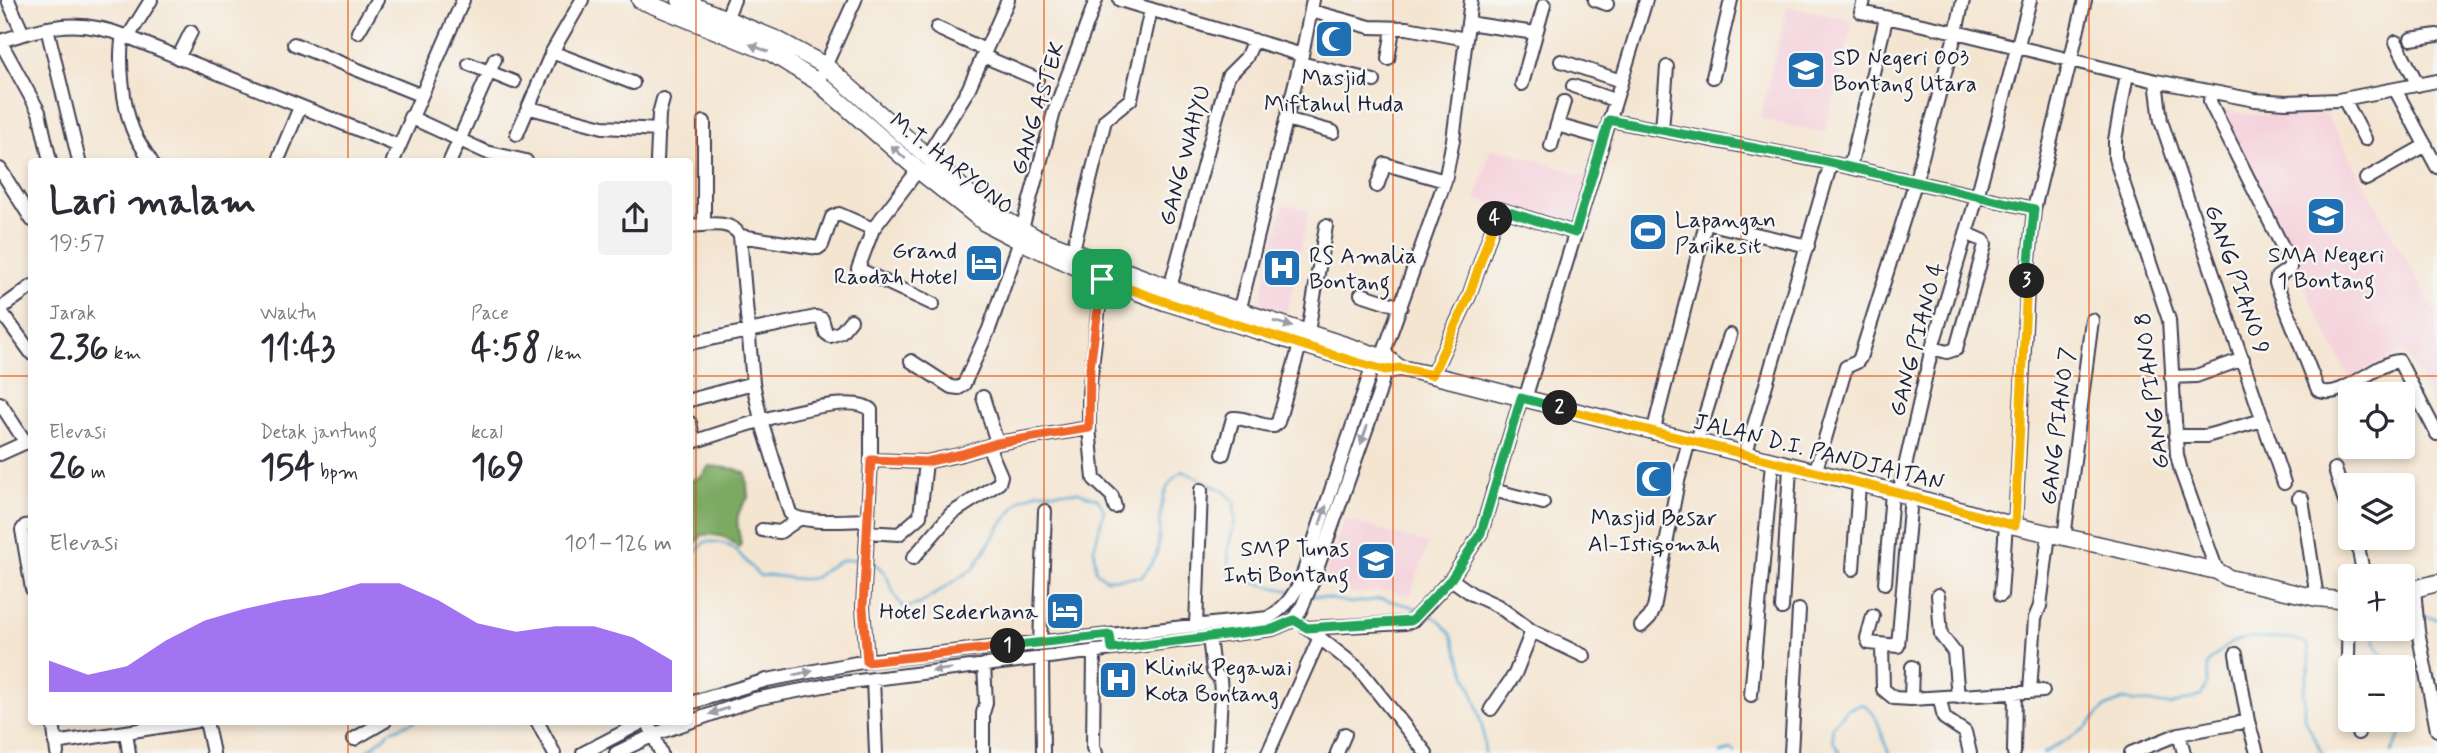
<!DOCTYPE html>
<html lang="id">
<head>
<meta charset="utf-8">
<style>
	body { margin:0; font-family:Mynerve,sans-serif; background:#f2f2f3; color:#2b2b33; height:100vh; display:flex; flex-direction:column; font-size:26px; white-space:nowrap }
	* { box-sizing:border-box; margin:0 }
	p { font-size:23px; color:#7c7c81 }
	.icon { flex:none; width:38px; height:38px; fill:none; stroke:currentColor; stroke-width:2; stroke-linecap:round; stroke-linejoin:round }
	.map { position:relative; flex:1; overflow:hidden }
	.sheet { position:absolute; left:28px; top:158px; width:665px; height:567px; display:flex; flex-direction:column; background:#fff; border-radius:7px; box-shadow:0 4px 10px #0003 }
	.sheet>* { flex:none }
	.fabs { position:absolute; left:2338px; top:382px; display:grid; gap:14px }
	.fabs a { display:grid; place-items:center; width:77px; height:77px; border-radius:7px; background:#fff; box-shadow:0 4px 10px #0003; font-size:35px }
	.pin { position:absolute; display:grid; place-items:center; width:60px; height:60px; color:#fff; margin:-30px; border-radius:14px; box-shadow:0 4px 10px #0006 }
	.km { position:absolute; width:35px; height:35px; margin:-18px; border-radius:50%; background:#222; color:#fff; font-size:19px; line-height:35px; text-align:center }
	.round { display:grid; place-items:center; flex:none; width:74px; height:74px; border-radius:7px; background:#f2f2f3 }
	.overview { display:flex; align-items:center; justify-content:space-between; height:119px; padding:0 21px }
	h1 { font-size:38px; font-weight:700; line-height:52px }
	.stats { display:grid; grid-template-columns:repeat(3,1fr); gap:10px; height:119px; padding:7px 21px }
	.stats div { display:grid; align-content:center }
	.stats b { font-size:35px; font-weight:700 }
	.stats small { font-size:19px; font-weight:400 }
	.stats p { font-size:19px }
	.chart { height:196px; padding:14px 21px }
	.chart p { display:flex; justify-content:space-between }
	.chart svg { width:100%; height:126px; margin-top:7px; fill:#7c3aed; opacity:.7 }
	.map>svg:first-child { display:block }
	.built { fill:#f5cfda }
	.forest { fill:#7caa62; stroke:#4f664e; stroke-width:2 }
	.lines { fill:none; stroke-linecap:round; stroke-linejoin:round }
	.stream { stroke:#59a9d3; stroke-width:2.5 }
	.minor-casing { stroke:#423f52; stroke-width:16 }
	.major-casing { stroke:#423f52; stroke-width:19 }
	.minor { stroke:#fff; stroke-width:12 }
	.major { stroke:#fff; stroke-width:16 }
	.oneway { fill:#9c9ca7 }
	.split-1-casing { stroke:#fff; stroke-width:14 }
	.split-2-casing { stroke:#fff; stroke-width:14 }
	.split-3-casing { stroke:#fff; stroke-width:14 }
	.split-4-casing { stroke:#fff; stroke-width:14 }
	.split-5-casing { stroke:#fff; stroke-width:14 }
	.split-1 { stroke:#f0652b; stroke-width:9 }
	.split-2 { stroke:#22a559; stroke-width:9 }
	.split-3 { stroke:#f5b400; stroke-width:9 }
	.split-4 { stroke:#22a559; stroke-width:9 }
	.split-5 { stroke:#f5b400; stroke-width:9 }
	.grid { fill:none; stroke:#de560e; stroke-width:2; stroke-opacity:0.55 }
	.labels { text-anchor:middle; stroke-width:5; stroke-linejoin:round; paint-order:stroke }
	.poi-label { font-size:23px; fill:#22223b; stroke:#f6f6f2; text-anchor:start }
	.street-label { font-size:23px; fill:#22223b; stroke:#f6f6f2 }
</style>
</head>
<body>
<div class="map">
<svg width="2437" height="753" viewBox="0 0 2437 753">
	<rect width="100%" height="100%" fill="#f6f6f2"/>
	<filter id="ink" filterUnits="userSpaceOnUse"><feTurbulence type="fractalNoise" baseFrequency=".0143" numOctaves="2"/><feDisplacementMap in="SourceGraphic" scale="14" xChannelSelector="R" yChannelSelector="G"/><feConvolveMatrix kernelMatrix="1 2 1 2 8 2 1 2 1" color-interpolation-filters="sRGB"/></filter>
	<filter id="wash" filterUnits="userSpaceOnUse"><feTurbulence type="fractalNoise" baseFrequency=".00686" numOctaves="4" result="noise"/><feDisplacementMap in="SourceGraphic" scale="28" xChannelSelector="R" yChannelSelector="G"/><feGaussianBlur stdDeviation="1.57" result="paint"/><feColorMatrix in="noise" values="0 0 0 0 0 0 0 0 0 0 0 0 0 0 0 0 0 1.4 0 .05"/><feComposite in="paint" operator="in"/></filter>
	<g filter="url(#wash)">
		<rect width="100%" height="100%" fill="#f4e5d1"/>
		<!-- built -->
		<path class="built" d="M 1787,6 L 1853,21 L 1825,133 L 1760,119 Z
			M 2217,108 L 2250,115 L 2327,115 L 2437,316 L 2437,414 L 2405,350 L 2349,378 Z
			M 1491,148 L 1507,153 L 1508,151 L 1588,177 L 1572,231 L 1476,199 Z
			M 1283,204 L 1309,210 L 1287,313 L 1259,306 Z
			M 1344,519 L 1428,544 L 1410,596 L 1389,591 L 1352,593 L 1337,589 L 1324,578 Z"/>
		<!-- forest -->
		<path class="forest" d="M 709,466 L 736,469 L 746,474 L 748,498 C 733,517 737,521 741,544 L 738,548 C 730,536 716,534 702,535 L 690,551 L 690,481 L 702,476 Z"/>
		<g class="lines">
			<!-- stream -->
			<path class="stream" d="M 690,558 L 705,542 C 736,539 739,557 760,576 C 778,573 799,583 816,577 C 817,576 825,570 825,570 C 838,560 847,558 862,560
				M 869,560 C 896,576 886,590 904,608 L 920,604 L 974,568 L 1000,526 L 1021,500 L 1038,492 L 1078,492 L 1098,499 L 1104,510 L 1094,549 L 1096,571 L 1106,579 L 1142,577 C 1147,569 1155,561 1157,552 C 1163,524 1154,488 1183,471 L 1222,490 L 1234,501 L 1235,522 L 1228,548 L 1229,572 L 1250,582 L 1291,591
				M 1311,595 L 1351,603 L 1382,599 L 1418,608
				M 1426,613 L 1439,620 L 1451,634 L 1476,701 L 1483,731 L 1485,753
				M 2403,613 L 2413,614
				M 2420,615 L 2437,619
				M 2374,628 L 2375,643 L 2389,667
				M 2403,708 L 2403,718
				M 366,753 L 389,732 L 415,721
				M 1720,753 L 1732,750 L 1735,753
				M 1840,753 L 1833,740 L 1832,727 L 1848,709 L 1862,704 C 1880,712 1880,736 1889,753
				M 2044,753 L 2086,728 L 2104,708 L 2123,700 L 2171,705 L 2201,696 L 2207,684 L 2208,663 C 2234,636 2240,637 2276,638 C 2290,638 2296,638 2308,645 L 2310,662 L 2304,690 L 2304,717 L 2322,753
				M 2391,753 L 2400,736 L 2403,719"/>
		</g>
	</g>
	<g filter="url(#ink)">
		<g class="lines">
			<!-- minor casing -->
			<g class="minor-casing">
				<path id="minor" d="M 8,0 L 23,34
					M 1120,0 L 1302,55
					M 1595,0 L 1607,4
					M 1864,0 L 1861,12 L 1956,32 L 2156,81 L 2255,100 L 2286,102 L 2338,100 L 2437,81
					M 1311,11 L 1370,27 L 1407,28 L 1466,39
					M 726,19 L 734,0
					M 1468,23 L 1535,33
					M 47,28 L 79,161
					M 937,28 L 985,50
					M 358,32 L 377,0
					M 123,35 C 118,60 123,104 132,128 C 136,139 144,150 151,161
					M 128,37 L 151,0
					M 2411,39 L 2437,35
					M 0,41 C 50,26 77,17 128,37 L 399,146
					M 0,41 L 39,112 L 50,161
					M 2396,42 L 2418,85
					M 294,44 L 420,95
					M 552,52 L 633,83
					M 983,56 L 1037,79
					M 178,58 L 191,32
					M 1388,59 L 1393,29
					M 1561,61 L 1621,81
					M 1300,63 L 1374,81
					M 469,64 L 514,82
					M 2127,74 L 2115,140 L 2115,158 L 2169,320 L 2177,455 L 2181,471 L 2217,571
					M 1713,77 L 1731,0
					M 2156,81 L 2161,121 L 2284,483
					M 818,82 L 855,0
					M 1522,84 L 1544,5
					M 1573,86 L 1614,100
					M 2396,91 L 2437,167
					M 2211,92 L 2210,102 L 2290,262 L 2290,268 L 2277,277 L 2276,283 L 2318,390 C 2340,402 2376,362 2399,361 L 2437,434
					M 2344,99 L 2365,139
					M 530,108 L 603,127 L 659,130
					M 410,117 L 486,152 L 526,161
					M 1286,119 L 1333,132
					M 1609,120 L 1831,163 L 2034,209
					M 704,122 L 704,225
					M 1557,125 L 1564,102
					M 1662,130 L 1667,67
					M 517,134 L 552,52 L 582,0
					M 1551,146 L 1557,125 L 1603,138
					M 280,155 L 300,107
					M 927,156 L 968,90 L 1008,0
					M 393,161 L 463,0
					M 450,161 L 495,59
					M 657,161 L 659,114 L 663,99
					M 1850,167 L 1886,19
					M 0,169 L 32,220
					M 2366,179 L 2426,145
					M 1377,186 L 1385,164 L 1445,181
					M 690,226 C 706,225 731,219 740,236 L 753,383 L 761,420 L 790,513 C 800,525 850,520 868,520
					M 873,229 L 858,269 L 933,304
					M 1022,229 L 1054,112 L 1096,0
					M 740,236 L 818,248 L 822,245 L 832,217 L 839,214 L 873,229 L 918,170
					M 1073,250 L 1105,120 L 1131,99 L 1151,9
					M 1102,279 L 1089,392 L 1089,428 L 1094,479 L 1112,496 L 1115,507
					M 1361,294 L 1401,307
					M 1168,295 L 1228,76 L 1246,58 L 1254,40
					M 0,309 L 32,286
					M 0,310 L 32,354
					M 1239,312 L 1302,55 L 1313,0
					M 1308,332 L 1326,226
					M 690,343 L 816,317 L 822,319 L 826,333 L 830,336 L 841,332 L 851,320
					M 1932,348 L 1947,352 L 1956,349 L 1985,245 L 1984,241 L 1966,233
					M 1385,349 L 1445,181 L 1453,140 L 1471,0
					M 911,361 L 951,387 L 959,388 L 964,384 L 989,329 L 1020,241
					M 1432,375 L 1469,296 L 1498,211 L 1500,209 L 1575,233
					M 2171,377 L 2196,376 L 2243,359
					M 983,397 L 997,443
					M 1525,399 L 1646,0
					M 690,400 L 753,383
					M 0,403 L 26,443
					M 690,423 L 694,442
					M 1653,433 L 1706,223 L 1808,246
					M 2175,436 L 2206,436 L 2263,420
					M 690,443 C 720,433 848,388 871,410 L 871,460 L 863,607 L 867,661
					M 1696,444 L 1730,335
					M 0,454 L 31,440
					M 1223,454 L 1233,418 C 1247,417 1260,427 1274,426 L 1278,422 L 1300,345
					M 1745,456 L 1831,163
					M 871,460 L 926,462 L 963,454 L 997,443 L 1089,428
					M 2335,469 L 2350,518
					M 1815,473 L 1846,367 L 1857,362 L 1860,358 L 1915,183 L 1956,32 L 1963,0
					M 1493,490 L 1543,503
					M 1899,493 L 1932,348 L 1977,197 L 2030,0
					M 2299,498 L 2302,499 L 2317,598
					M 32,525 L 25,526 L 22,530 L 32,589
					M 2015,526 L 2028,271 L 2034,209 L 2085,0
					M 762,530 L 780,532 L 799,519
					M 866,532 L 899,534 L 920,516 L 926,462
					M 2356,537 L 2364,576
					M 2064,538 L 2092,320
					M 913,558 L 951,514 L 999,483 L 1001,476 L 988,446
					M 1853,569 L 1859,484
					M 1451,579 L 1472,594 L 1498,606 L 1532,631 L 1584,656
					M 1885,583 L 1892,492
					M 2414,589 L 2418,631 L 2437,730
					M 1938,595 L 1941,635 L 1954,652 L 1958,697
					M 2001,595 L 2006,523
					M 2349,601 L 2348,657 L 2350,672
					M 1782,608 L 1790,467
					M 1873,616 L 1867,638 L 1869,643 L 1898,646 L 1911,497
					M 1196,626 L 1201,490
					M 1641,626 L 1650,617 L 1654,608 L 1678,481 L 1689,441
					M 1306,627 L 1359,669 L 1426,753
					M 1307,628 L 1405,623 L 1413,620 L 1451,579 L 1481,533 L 1521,398
					M 1209,637 L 1213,671 L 1220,679 L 1221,693 L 1218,753
					M 1040,643 L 1045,511
					M 1882,645 L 1883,689 L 1894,698 L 1911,699
					M 1094,651 L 1093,748 L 1096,753
					M 2236,654 L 2248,721 L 2257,753
					M 1042,658 L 1043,753
					M 1912,667 L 1911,699 L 2043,691
					M 873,679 L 876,753
					M 2030,692 L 2035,618 L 2040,606 L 2049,534
					M 1751,695 L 1772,463
					M 1940,699 L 1944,718 L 1965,732 L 1970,753
					M 690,703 L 767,680 L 867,661 L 1268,618 C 1285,608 1293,597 1301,580 L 1375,359
					M 1491,709 L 1515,674 L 1532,631
					M 53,721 L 57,753
					M 206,721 L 213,753
					M 537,721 L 554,753
					M 650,727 L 661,753
					M 126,732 L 129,753
					M 2358,733 L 2359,719
					M 2179,734 L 2184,753
					M 354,739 L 385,721
					M 55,743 L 197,721
					M 583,753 L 645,721
					M 616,753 L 658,733 L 755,699 L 834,684 L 1273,629 L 1294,620 L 1301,609 L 1312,583 L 1379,393 L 1388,359 L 1385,349
					M 983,753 L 983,713 L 986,703 L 984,665
					M 1268,753 L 1320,637
					M 1337,753 L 1345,734
					M 1791,753 L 1799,610
					M 2014,753 L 2015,693
					M 2131,753 L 2179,734 L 2248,721"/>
			</g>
			<!-- major casing -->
			<g class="major-casing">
				<path id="major" d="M 640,0 L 771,53 L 818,82 L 918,170 L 985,223 L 1020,241 L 1102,279 L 1165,302 L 1385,370 L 1400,368 L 1432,375 L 1899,493 L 2015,526 L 2217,571 L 2229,578 L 2317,598 L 2350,601
					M 680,0 L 778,40 L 826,66 L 985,208 L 1035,237 L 1170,288 L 1388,359 L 1398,367
					M 2403,592 L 2437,583"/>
			</g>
			<!-- minor -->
			<use href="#minor" class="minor"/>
			<!-- major -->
			<use href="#major" class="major"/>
		</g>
		<!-- one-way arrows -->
		<defs><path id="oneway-solid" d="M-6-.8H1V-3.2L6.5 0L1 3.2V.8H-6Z" transform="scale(1.75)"/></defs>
		<g class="oneway">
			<use href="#oneway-solid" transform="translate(759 48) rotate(-158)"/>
			<use href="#oneway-solid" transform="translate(898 152) rotate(-138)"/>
			<use href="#oneway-solid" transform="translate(1283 324) rotate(16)"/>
			<use href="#oneway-solid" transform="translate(1364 435) rotate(110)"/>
			<use href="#oneway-solid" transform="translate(1323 515) rotate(-71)"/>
			<use href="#oneway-solid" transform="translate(942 670) rotate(173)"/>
			<use href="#oneway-solid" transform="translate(803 673) rotate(-11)"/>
			<use href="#oneway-solid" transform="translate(719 711) rotate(161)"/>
		</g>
	</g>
	<g class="lines" filter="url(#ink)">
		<!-- split-1 casing -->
		<g class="split-1-casing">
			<path id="split-1" d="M 1008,646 L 867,662 L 863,607 L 871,460 L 926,462 L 962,454 L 997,443 L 1089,428 L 1090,368 L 1102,279"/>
		</g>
		<!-- split-2 casing -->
		<g class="split-2-casing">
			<path id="split-2" d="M 1008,646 L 1110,635 L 1112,649 L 1273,629 L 1294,620 L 1307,628 L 1411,621 L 1451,579 L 1481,533 L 1521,398 L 1560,408"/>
		</g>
		<!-- split-3 casing -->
		<g class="split-3-casing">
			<path id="split-3" d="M 1560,408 L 1899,493 L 2015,526 L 2027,281"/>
		</g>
		<!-- split-4 casing -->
		<g class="split-4-casing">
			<path id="split-4" d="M 1495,219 L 1500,209 L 1575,233 L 1609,120 L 1822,161 L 2034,209 L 2027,281"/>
		</g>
		<!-- split-5 casing -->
		<g class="split-5-casing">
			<path id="split-5" d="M 1102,279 L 1166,302 L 1356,362 L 1385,370 L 1400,368 L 1432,375 L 1469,296 L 1495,219"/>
		</g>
		<!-- split-1 -->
		<use href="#split-1" class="split-1"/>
		<!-- split-2 -->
		<use href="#split-2" class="split-2"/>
		<!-- split-3 -->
		<use href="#split-3" class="split-3"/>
		<!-- split-4 -->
		<use href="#split-4" class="split-4"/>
		<!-- split-5 -->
		<use href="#split-5" class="split-5"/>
	</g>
	<!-- grid -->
	<path class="grid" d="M 348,0 L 348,161M 696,0 L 696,753M 1044,0 L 1044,753M 1393,0 L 1393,753M 1741,0 L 1741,753M 2089,0 L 2089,753M 0,376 L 32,376M 690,376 L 2437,376M 348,721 L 348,753"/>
	<!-- icons -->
	<defs>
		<g id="mosque-square" transform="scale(2.0125)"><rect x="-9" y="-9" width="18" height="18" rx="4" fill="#1f6fb2" stroke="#f6f6f2"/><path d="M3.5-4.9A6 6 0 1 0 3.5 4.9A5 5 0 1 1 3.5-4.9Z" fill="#fff"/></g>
		<g id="school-square" transform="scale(2.0125)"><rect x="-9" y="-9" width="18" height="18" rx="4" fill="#1f6fb2" stroke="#f6f6f2"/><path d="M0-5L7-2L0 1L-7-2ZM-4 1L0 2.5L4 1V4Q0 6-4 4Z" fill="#fff"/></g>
		<g id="stadium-square" transform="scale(2.0125)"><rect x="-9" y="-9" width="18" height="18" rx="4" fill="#1f6fb2" stroke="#f6f6f2"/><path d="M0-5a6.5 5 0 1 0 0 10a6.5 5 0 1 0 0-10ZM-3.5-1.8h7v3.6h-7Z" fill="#fff"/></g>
		<g id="hotel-square" transform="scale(2.0125)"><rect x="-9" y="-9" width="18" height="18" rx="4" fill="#1f6fb2" stroke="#f6f6f2"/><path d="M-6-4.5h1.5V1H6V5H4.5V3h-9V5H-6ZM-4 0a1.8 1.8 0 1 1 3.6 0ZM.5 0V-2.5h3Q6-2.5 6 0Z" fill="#fff"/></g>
		<g id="hospital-square" transform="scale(2.0125)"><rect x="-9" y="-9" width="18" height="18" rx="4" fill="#1f6fb2" stroke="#f6f6f2"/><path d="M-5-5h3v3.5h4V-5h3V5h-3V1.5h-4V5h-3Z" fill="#fff"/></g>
	</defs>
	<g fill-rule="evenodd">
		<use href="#mosque-square" x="1334" y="39"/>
		<use href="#school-square" x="1806" y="70"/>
		<use href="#school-square" x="2326" y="216"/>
		<use href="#stadium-square" x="1648" y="232"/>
		<use href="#hotel-square" x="984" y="263"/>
		<use href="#hospital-square" x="1282" y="268"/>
		<use href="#mosque-square" x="1654" y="479"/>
		<use href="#school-square" x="1376" y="561"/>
		<use href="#hotel-square" x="1065" y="611"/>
		<use href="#hospital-square" x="1118" y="680"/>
	</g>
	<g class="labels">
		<!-- poi labels -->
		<g class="poi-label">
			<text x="1833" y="65">SD Negeri 003<tspan x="1833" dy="26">Bontang Utara</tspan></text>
			<text x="1334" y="85" text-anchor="middle">Masjid<tspan x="1334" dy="26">Miftahul Huda</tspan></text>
			<text x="1675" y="227">Lapangan<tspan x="1675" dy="26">Parikesit</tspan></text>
			<text x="957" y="258" text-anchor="end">Grand<tspan x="957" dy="26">Raodah Hotel</tspan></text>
			<text x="2326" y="262" text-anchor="middle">SMA Negeri<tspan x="2326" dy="26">1 Bontang</tspan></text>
			<text x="1309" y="263">RS Amalia<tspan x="1309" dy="26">Bontang</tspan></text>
			<text x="1654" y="525" text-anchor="middle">Masjid Besar<tspan x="1654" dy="26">Al-Istiqomah</tspan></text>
			<text x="1349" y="556" text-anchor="end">SMP Tunas<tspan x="1349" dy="26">Inti Bontang</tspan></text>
			<text x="1038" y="619" text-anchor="end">Hotel Sederhana</text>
			<text x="1145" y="675">Klinik Pegawai<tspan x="1145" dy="26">Kota Bontang</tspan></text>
		</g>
		<!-- street labels -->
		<g class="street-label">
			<text transform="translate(1037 108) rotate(-73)" y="8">GANG ASTEK</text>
			<text transform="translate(1184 155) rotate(-75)" y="8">GANG WAHYU</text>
			<text transform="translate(952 163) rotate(38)" y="8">M.T. HARYONO</text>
			<text transform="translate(2238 279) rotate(71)" y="8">GANG PIANO 9</text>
			<text transform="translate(1916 339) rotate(-75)" y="8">GANG PIANO 4</text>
			<text transform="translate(2151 391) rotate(-97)" y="8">GANG PIANO 8</text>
			<text transform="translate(2057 426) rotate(-83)" y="8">GANG PIANO 7</text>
			<text transform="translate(1819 451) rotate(14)" y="8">JALAN D.I. PANDJAITAN</text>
		</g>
	</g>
</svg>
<div class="fabs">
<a><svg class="icon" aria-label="locate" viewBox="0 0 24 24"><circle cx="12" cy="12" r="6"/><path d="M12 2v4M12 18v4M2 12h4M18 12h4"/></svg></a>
<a><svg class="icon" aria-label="layers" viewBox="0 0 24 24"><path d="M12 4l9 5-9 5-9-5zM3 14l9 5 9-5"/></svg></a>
<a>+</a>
<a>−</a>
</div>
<div class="pin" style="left:1102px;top:279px;background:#1e9e55"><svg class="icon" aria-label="arrive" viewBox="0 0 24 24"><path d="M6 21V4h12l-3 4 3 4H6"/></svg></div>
<b class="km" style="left:1008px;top:646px">1</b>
<b class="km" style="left:1560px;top:408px">2</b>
<b class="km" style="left:2027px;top:281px">3</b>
<b class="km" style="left:1495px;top:219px">4</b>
<section class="sheet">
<div class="overview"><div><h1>Lari malam</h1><p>19:57</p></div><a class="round"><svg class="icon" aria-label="share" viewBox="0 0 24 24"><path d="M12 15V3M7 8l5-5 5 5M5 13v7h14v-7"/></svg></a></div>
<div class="stats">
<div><p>Jarak</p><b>2.36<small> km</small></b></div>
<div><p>Waktu</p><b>11:43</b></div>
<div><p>Pace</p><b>4:58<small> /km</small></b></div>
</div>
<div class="stats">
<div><p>Elevasi</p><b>26<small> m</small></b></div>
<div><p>Detak jantung</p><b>154<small> bpm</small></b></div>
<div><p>kcal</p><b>169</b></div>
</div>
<div class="chart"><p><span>Elevasi</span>101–126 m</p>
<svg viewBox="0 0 160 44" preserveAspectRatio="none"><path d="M0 44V33L10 38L20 35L30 26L40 19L50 15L60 12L70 10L80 6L90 6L100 12L110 20L120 23L130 21L140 21L150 25L160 33V44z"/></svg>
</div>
</section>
</div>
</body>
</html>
